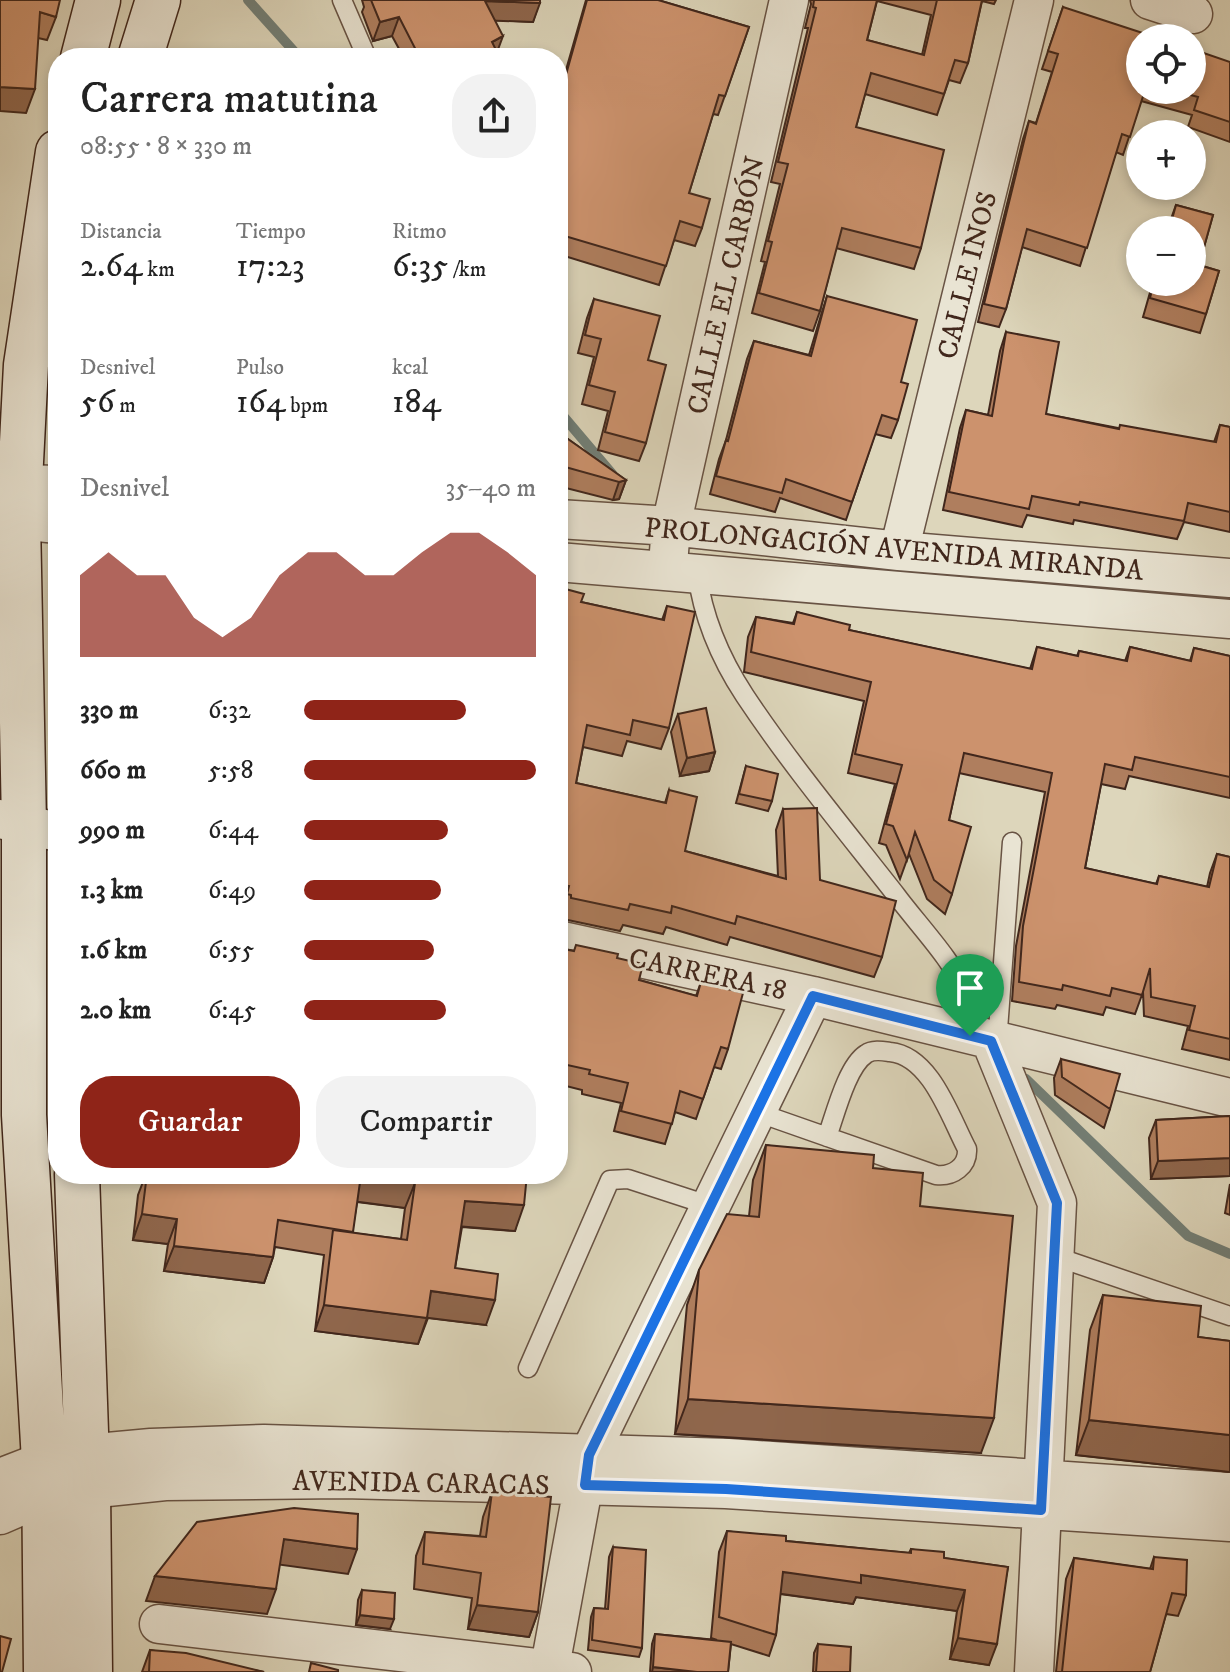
<!DOCTYPE html>
<html lang="es">
<head>
<meta charset="utf-8">
<style>
	body { margin:0; font-family:"IM FELL DW Pica",serif; background:#f2f2f2; color:#222; height:100vh; display:flex; flex-direction:column; font-size:30px; white-space:nowrap }
	* { box-sizing:border-box; margin:0 }
	p { font-size:26px; color:#767676 }
	.icon { flex:none; width:44px; height:44px; fill:none; stroke:currentColor; stroke-width:2; stroke-linecap:round; stroke-linejoin:round }
	.map { position:relative; flex:1; overflow:hidden }
	.side { position:absolute; left:48px; top:48px; width:520px; height:1136px; display:flex; flex-direction:column; background:#fff; border-radius:32px; box-shadow:0 4px 12px #0003 }
	.side>* { flex:none }
	.fabs { position:absolute; left:1126px; top:24px; display:grid; gap:16px }
	.fabs a { display:grid; place-items:center; width:80px; height:80px; border-radius:50%; background:#fff; box-shadow:0 4px 12px #0003; font-size:40px }
	.pin { position:absolute; display:grid; place-items:center; width:68px; height:68px; color:#fff; margin:-82px -34px; border-radius:50% 50% 50% 0; rotate:-45deg; box-shadow:0 0 8px #0007 }
	.pin .icon { rotate:45deg }
	.round { display:grid; place-items:center; flex:none; width:84px; height:84px; border-radius:32px; background:#f2f2f2 }
	.summary { display:flex; align-items:center; justify-content:space-between; height:136px; padding:0 32px }
	h1 { font-size:44px; font-weight:600; line-height:60px }
	.stats { display:grid; grid-template-columns:repeat(3,1fr); gap:12px; height:136px; padding:8px 32px }
	.stats div { display:grid; align-content:center }
	.stats b { font-size:34px; font-weight:600 }
	.stats small { font-size:22px; font-weight:400 }
	.stats p { font-size:22px }
	.chart { height:224px; padding:16px 32px }
	.chart p { display:flex; justify-content:space-between }
	.chart svg { width:100%; height:144px; margin-top:8px; fill:#8f2418; opacity:.7 }
	.button { display:flex; gap:16px; margin-top:auto; padding:16px 32px }
	.button a { flex:1; height:92px; border-radius:32px; background:#8f2418; color:#fff; font-size:32px; font-weight:600; line-height:92px; text-align:center }
	.button a+a { background:#f2f2f2; color:#222 }
	ul { padding:0 32px; list-style:none; font-size:26px }
	li { display:grid; grid-template-columns:128px 96px 1fr; align-items:center; height:60px }
	li i { height:20px; border-radius:10px; background:#8f2418 }
	.map>svg:first-child { display:block }
	.lines { fill:none; stroke-linecap:round; stroke-linejoin:round }
	.stream { stroke:#727f77; stroke-width:10 }
	.lane-casing { stroke:#685344; stroke-width:21 }
	.street-casing { stroke:#685344; stroke-width:41 }
	.secondary-casing { stroke:#41271c; stroke-width:47 }
	.lane { stroke:#e9e4d3; stroke-width:18 }
	.street { stroke:#e9e4d3; stroke-width:38 }
	.secondary { stroke:#e9e4d3; stroke-width:44 }
	.wall { fill:#af7e5e; stroke:#41271c; stroke-width:2; fill-rule:evenodd }
	.shaded-wall { fill:#8f664c; stroke:#41271c; stroke-width:2 }
	.building { fill:#cc926d; stroke:#41271c; stroke-width:2 }
	.route-casing { stroke:#fff; stroke-width:16 }
	.route { stroke:#1a73e8; stroke-width:10 }
	.labels { text-anchor:middle; stroke-width:6; stroke-linejoin:round; paint-order:stroke }
	.street-label { font-size:28px; fill:#41271c; stroke:#e9e4d3 }
</style>
</head>
<body>
<div class="map">
<svg width="1230" height="1672" viewBox="0 0 1230 1672">
	<rect width="100%" height="100%" fill="#ddd6bb"/>
	<filter id="stains"><feTurbulence type="fractalNoise" baseFrequency=".0025" numOctaves="4"/><feColorMatrix values="0 0 0 0 .2 0 0 0 0 .09 0 0 0 0 .02 0 0 0 .5 -.17"/></filter>
	<radialGradient id="worn" r=".72"><stop offset=".6" stop-color="#630" stop-opacity="0"/><stop offset="1" stop-color="#630" stop-opacity=".3"/></radialGradient>
	<g class="lines">
		<!-- stream -->
		<path class="stream" d="M 248,0 L 300,58
			M 558,410 L 613,475
			M 1026,1079 L 1188,1236 L 1230,1254"/>
		<!-- lane casing -->
		<g class="lane-casing">
			<path id="lane" d="M 342,0 L 367,58
				M 697,573 C 703,618 720,658 745,696 C 791,765 845,830 896,895 C 919,926 951,958 967,994 C 972,1008 972,1021 970,1036
				M 997,1043 L 1012,842
				M 757,1112 L 779,1120 L 936,1175 C 953,1177 968,1166 967,1149 C 950,1117 931,1056 890,1052 C 883,1051 873,1049 866,1054 C 847,1066 835,1115 827,1137
				M 1054,1256 L 1230,1316
				M 528,1368 L 610,1180 L 628,1179 L 711,1206"/>
		</g>
		<!-- street casing -->
		<g class="street-casing">
			<path id="street" d="M 1150,0 L 1193,14
				M 0,493 L 19,484 L 58,485
				M 0,515 L 18,520 L 58,524
				M 558,519 L 671,526 L 899,551 L 1230,578
				M 899,551 L 1034,0
				M 669,552 L 671,526 L 789,0
				M 558,562 L 1230,619
				M 0,819 L 58,832
				M 558,940 L 813,996 L 1230,1098
				M 991,1041 L 1057,1203 L 1034,1672
				M 0,1478 L 44,1461 L 86,1454 L 151,1448 L 264,1444 L 728,1458 L 1230,1492
				M 0,1515 L 44,1496 L 88,1489 L 165,1481 L 343,1479 L 726,1489 L 1230,1522
				M 159,1624 L 572,1672
				M 549,1672 L 589,1455 L 813,996"/>
		</g>
		<!-- secondary casing -->
		<g class="secondary-casing">
			<path id="secondary" d="M 83,58 L 98,0
				M 140,58 L 158,0
				M 77,1174 L 88,1489 L 90,1672
				M 46,1672 L 44,1461 L 24,1115 L 24,824 L 18,520 L 26,365 L 58,152"/>
		</g>
		<!-- lane -->
		<use href="#lane" class="lane"/>
		<!-- street -->
		<use href="#street" class="street"/>
		<!-- secondary -->
		<use href="#secondary" class="secondary"/>
	</g>
	<!-- wall -->
	<path class="wall" d="M 0,0 L 56,17 L 47,40 L 38,38 L 26,113 Z
		M 362,0 L 540,0 L 533,22 L 495,20 L 497,52 L 500,58 L 404,58 L 392,36 L 373,41 L 362,12 L 364,7 Z
		M 586,0 L 658,0 L 749,27 L 718,115 L 713,114 L 689,193 L 702,228 L 695,246 L 674,240 L 659,285 L 558,254 L 558,98 Z
		M 810,0 L 996,0 L 994,4 L 982,1 L 968,63 L 960,83 L 949,80 L 937,115 L 865,94 L 856,127 L 921,248 L 914,269 L 836,248 L 820,311 L 813,331 L 752,313 L 765,262 L 761,261 L 780,184 L 771,182 L 808,28 L 805,28 L 811,4 ZM 877,1 L 931,15 L 922,55 L 867,40 Z
		M 1063,7 L 1140,90 L 1192,90 L 1230,62 L 1230,142 L 1188,127 L 1192,115 L 1141,101 L 1123,155 L 1116,152 L 1080,266 L 1022,247 L 1006,309 L 999,327 L 978,322 L 1023,139 L 1029,121 L 1036,123 L 1052,72 L 1042,69 Z
		M 1176,205 L 1213,215 L 1199,265 L 1219,271 L 1206,314 L 1200,333 L 1143,317 L 1153,282 L 1192,282 L 1192,230 L 1167,230 Z
		M 827,296 L 901,382 L 898,420 L 891,438 L 875,434 L 846,520 L 780,498 L 775,512 L 710,494 L 719,459 L 726,440 L 747,359 L 754,341 L 809,355 L 821,315 Z
		M 594,299 L 648,360 L 646,443 L 639,461 L 598,450 L 608,411 L 582,404 L 594,357 L 578,353 L 587,318 Z
		M 1006,332 L 1046,414 L 1118,428 L 1214,442 L 1220,425 L 1230,427 L 1230,532 L 1184,522 L 1177,539 L 1074,520 L 1073,524 L 1027,515 L 1022,527 L 943,510 L 960,428 L 966,410 L 988,415 L 1000,351 Z
		M 558,432 L 626,480 L 619,499 L 613,500 L 558,486 Z
		M 558,587 L 581,602 L 662,620 L 667,606 L 669,728 L 661,749 L 627,741 L 622,756 L 583,747 L 576,783 L 665,803 L 669,790 L 685,851 L 778,876 L 776,830 L 783,809 L 820,880 L 882,957 L 874,977 L 730,937 L 727,945 L 666,927 L 663,934 L 623,925 L 620,931 L 563,919 L 564,916 L 560,915 L 561,906 L 558,906 Z
		M 797,612 L 849,630 L 1030,669 L 1037,647 L 1077,656 L 1079,651 L 1125,661 L 1130,647 L 1190,661 L 1194,648 L 1230,656 L 1230,798 L 1129,776 L 1125,789 L 1101,784 L 1085,868 L 1156,884 L 1159,876 L 1207,887 L 1210,873 L 1217,854 L 1230,857 L 1230,1060 L 1182,1049 L 1188,1026 L 1144,1016 L 1143,992 L 1135,1014 L 1106,1007 L 1103,1015 L 1057,1005 L 1055,1009 L 1012,1001 L 1016,946 L 1045,792 L 959,773 L 949,820 L 952,894 L 945,914 L 927,899 L 909,854 L 900,879 L 886,845 L 879,843 L 895,784 L 848,773 L 864,701 L 744,672 L 748,637 L 756,617 L 793,623 Z
		M 678,714 L 715,752 L 709,771 L 680,776 L 671,732 Z
		M 746,766 L 772,801 L 768,811 L 736,803 Z
		M 558,948 L 617,958 L 639,980 L 696,996 L 701,982 L 728,1049 L 721,1069 L 714,1067 L 696,1119 L 675,1112 L 665,1144 L 614,1131 L 621,1103 L 582,1094 L 582,1090 L 558,1084 Z
		M 1061,1059 L 1110,1109 L 1104,1128 L 1055,1095 L 1054,1078 Z
		M 1230,1116 L 1230,1176 L 1151,1179 L 1149,1138 L 1156,1120 Z
		M 766,1145 L 873,1168 L 920,1206 L 981,1453 L 675,1434 L 687,1305 L 699,1270 L 749,1216 L 753,1180 Z
		M 146,1174 L 527,1174 L 515,1231 L 462,1227 L 455,1268 L 486,1325 L 428,1318 L 418,1344 L 315,1331 L 324,1255 L 275,1247 L 273,1257 L 264,1283 L 164,1271 L 168,1244 L 133,1240 L 138,1195 ZM 357,1202 L 405,1208 L 401,1239 L 352,1233 Z
		M 1230,1184 L 1230,1215 L 1225,1213 Z
		M 1103,1295 L 1198,1337 L 1230,1341 L 1230,1472 L 1076,1455 L 1090,1330 Z
		M 492,1492 L 538,1612 L 529,1637 L 468,1629 L 472,1598 L 414,1589 L 416,1556 L 425,1532 L 480,1536 L 483,1517 Z
		M 727,1531 L 786,1541 L 909,1553 L 911,1549 L 944,1558 L 1008,1567 L 989,1665 L 950,1659 L 957,1611 L 856,1597 L 853,1604 L 780,1594 L 776,1635 L 769,1656 L 731,1644 L 728,1672 L 650,1672 L 652,1644 L 655,1634 L 717,1640 L 711,1638 L 719,1552 Z
		M 613,1547 L 642,1648 L 639,1657 L 588,1650 L 591,1617 L 594,1608 L 605,1609 L 609,1557 Z
		M 1154,1557 L 1186,1595 L 1178,1616 L 1166,1614 L 1150,1672 L 1056,1672 L 1066,1579 L 1074,1558 L 1150,1569 Z
		M 362,1590 L 390,1629 L 356,1625 L 358,1600 Z
		M 818,1644 L 850,1672 L 813,1672 L 814,1653 Z
		M 150,1650 L 264,1672 L 142,1672 Z"/>
	<!-- shaded-wall -->
	<path class="shaded-wall" d="M 485,1 L 540,3 L 533,22 L 478,20 Z
		M 399,17 L 392,36 L 373,41 L 380,22 Z
		M 503,36 L 496,55 L 492,42 Z
		M 0,87 L 35,89 L 26,113 L 0,111 Z
		M 626,480 L 619,499 L 613,500 L 619,482 Z
		M 715,752 L 709,771 L 680,776 L 687,758 Z
		M 1230,1158 L 1230,1176 L 1151,1179 L 1158,1161 Z
		M 361,1175 L 415,1183 L 405,1208 L 352,1201 Z
		M 465,1201 L 524,1205 L 515,1231 L 456,1226 Z
		M 142,1214 L 177,1219 L 168,1244 L 133,1240 Z
		M 174,1246 L 273,1257 L 264,1283 L 164,1271 Z
		M 431,1291 L 495,1300 L 486,1325 L 421,1317 Z
		M 324,1305 L 427,1318 L 418,1344 L 315,1331 Z
		M 688,1399 L 994,1418 L 981,1453 L 675,1434 Z
		M 1089,1420 L 1230,1435 L 1230,1472 L 1076,1455 Z
		M 284,1539 L 357,1549 L 348,1574 L 275,1564 Z
		M 783,1572 L 861,1575 L 965,1590 L 957,1611 L 856,1597 L 853,1604 L 775,1593 Z
		M 155,1576 L 276,1589 L 267,1614 L 146,1601 Z
		M 477,1605 L 538,1612 L 529,1637 L 468,1629 Z
		M 360,1615 L 394,1619 L 390,1629 L 356,1625 Z
		M 958,1638 L 997,1644 L 989,1665 L 950,1659 Z
		M 653,1667 L 697,1672 L 652,1672 Z"/>
	<!-- building -->
	<path class="building" d="M 0,0 L 60,0 L 56,17 L 40,12 L 35,89 L 0,87 Z
		M 371,0 L 540,0 L 540,3 L 485,1 L 503,36 L 492,42 L 500,58 L 420,58 L 399,17 L 380,22 Z
		M 587,0 L 658,0 L 749,27 L 725,96 L 719,95 L 689,193 L 710,199 L 702,228 L 680,221 L 666,266 L 558,234 L 558,103 Z
		M 814,0 L 877,0 L 867,40 L 924,55 L 937,0 L 982,0 L 968,63 L 955,60 L 944,94 L 871,73 L 856,127 L 944,150 L 921,248 L 842,228 L 820,311 L 759,293 L 772,242 L 768,241 L 788,164 L 778,162 L 816,8 L 813,7 Z
		M 1063,7 L 1158,38 L 1140,38 L 1140,90 L 1145,90 L 1130,137 L 1122,134 L 1087,248 L 1027,229 L 1006,309 L 984,304 L 1029,121 L 1036,124 L 1058,54 L 1048,51 Z
		M 1192,49 L 1230,62 L 1230,122 L 1194,110 L 1198,97 L 1172,90 L 1192,90 Z
		M 184,54 L 199,58 L 183,58 Z
		M 1176,205 L 1213,215 L 1199,265 L 1219,271 L 1206,314 L 1150,298 L 1154,282 L 1192,282 L 1192,230 L 1169,230 Z
		M 827,296 L 917,320 L 901,382 L 908,384 L 898,420 L 882,415 L 852,502 L 786,479 L 782,493 L 716,476 L 726,440 L 728,441 L 754,341 L 811,356 Z
		M 594,299 L 660,316 L 648,360 L 666,365 L 646,443 L 605,432 L 615,392 L 589,385 L 601,339 L 585,335 Z
		M 1006,332 L 1059,342 L 1046,414 L 1119,429 L 1120,425 L 1216,442 L 1220,425 L 1230,427 L 1230,512 L 1188,503 L 1184,521 L 1080,502 L 1079,505 L 1032,496 L 1029,509 L 949,492 L 966,410 L 992,416 Z
		M 558,432 L 626,480 L 619,482 L 558,465 Z
		M 558,587 L 584,594 L 581,602 L 664,620 L 667,606 L 695,612 L 669,728 L 633,720 L 630,735 L 587,725 L 576,783 L 666,803 L 669,790 L 697,797 L 685,851 L 786,879 L 783,809 L 817,808 L 820,880 L 896,901 L 882,957 L 737,916 L 735,924 L 672,906 L 671,913 L 630,904 L 628,910 L 571,898 L 571,895 L 567,894 L 569,886 L 558,884 Z
		M 797,612 L 850,625 L 849,630 L 1032,669 L 1037,647 L 1078,656 L 1079,651 L 1127,661 L 1130,647 L 1191,661 L 1194,648 L 1230,656 L 1230,777 L 1135,757 L 1132,770 L 1105,764 L 1085,868 L 1157,884 L 1159,876 L 1209,887 L 1217,854 L 1230,857 L 1230,1039 L 1189,1030 L 1195,1006 L 1151,997 L 1150,968 L 1142,995 L 1112,988 L 1110,996 L 1063,985 L 1062,990 L 1019,982 L 1023,926 L 1052,773 L 964,753 L 949,820 L 971,827 L 952,894 L 934,880 L 915,832 L 907,860 L 893,826 L 886,824 L 902,765 L 855,754 L 871,682 L 751,652 L 756,617 L 794,624 Z
		M 706,708 L 715,752 L 687,758 L 678,714 Z
		M 746,766 L 778,774 L 772,801 L 739,794 Z
		M 576,945 L 618,954 L 617,958 L 643,964 L 639,980 L 697,996 L 701,982 L 743,993 L 728,1049 L 721,1047 L 703,1099 L 680,1091 L 672,1124 L 621,1111 L 628,1083 L 589,1074 L 590,1070 L 558,1063 L 558,948 L 574,951 Z
		M 1061,1059 L 1120,1074 L 1110,1109 L 1062,1077 Z
		M 1230,1116 L 1230,1158 L 1158,1161 L 1156,1120 Z
		M 766,1145 L 874,1155 L 873,1168 L 923,1173 L 920,1206 L 1013,1216 L 994,1418 L 688,1399 L 699,1270 L 727,1214 L 759,1217 Z
		M 147,1174 L 184,1174 L 195,1175 L 195,1174 L 527,1174 L 524,1205 L 465,1201 L 455,1268 L 498,1274 L 495,1300 L 431,1291 L 427,1318 L 324,1305 L 333,1230 L 407,1240 L 415,1183 L 361,1175 L 353,1232 L 278,1220 L 273,1257 L 174,1246 L 177,1219 L 142,1214 Z
		M 1103,1295 L 1201,1306 L 1198,1337 L 1230,1341 L 1230,1435 L 1089,1420 Z
		M 492,1492 L 551,1497 L 538,1612 L 477,1605 L 481,1573 L 423,1564 L 425,1532 L 486,1537 Z
		M 294,1508 L 358,1514 L 357,1549 L 284,1539 L 276,1589 L 155,1576 L 197,1522 Z
		M 727,1531 L 786,1536 L 786,1541 L 911,1553 L 911,1549 L 944,1552 L 944,1558 L 1008,1567 L 997,1644 L 958,1638 L 965,1590 L 861,1575 L 861,1583 L 783,1572 L 776,1635 L 719,1617 Z
		M 613,1547 L 646,1550 L 642,1648 L 592,1640 L 594,1608 L 608,1609 Z
		M 1154,1557 L 1187,1560 L 1186,1595 L 1172,1593 L 1150,1672 L 1062,1672 L 1074,1558 L 1153,1569 Z
		M 362,1590 L 395,1593 L 394,1619 L 360,1615 Z
		M 655,1634 L 731,1642 L 728,1672 L 697,1672 L 653,1667 Z
		M 0,1636 L 11,1639 L 2,1672 L 0,1672 Z
		M 818,1644 L 851,1647 L 850,1672 L 816,1672 Z
		M 150,1650 L 186,1653 L 264,1672 L 149,1672 Z
		M 311,1663 L 338,1670 L 338,1672 L 309,1672 Z"/>
	<g class="lines">
		<!-- route casing -->
		<g class="route-casing">
			<path id="route" d="M 813,996 L 991,1041 L 1057,1203 L 1041,1510 L 726,1489 L 585,1485 L 589,1455 Z"/>
		</g>
		<!-- route -->
		<use href="#route" class="route"/>
	</g>
	<g class="labels">
		<!-- street labels -->
		<g class="street-label">
			<text transform="translate(966 275) rotate(-76)" y="10">CALLE INOS</text>
			<text transform="translate(725 285) rotate(-77)" y="10">CALLE EL CARBÓN</text>
			<text transform="translate(894 548) rotate(5)" y="10">PROLONGACIÓN AVENIDA MIRANDA</text>
			<text transform="translate(708 973) rotate(12)" y="10">CARRERA 18</text>
			<text transform="translate(421 1482) rotate(1)" y="10">AVENIDA CARACAS</text>
		</g>
	</g>
	<rect width="100%" height="100%" filter="url(#stains)"/>
	<rect width="100%" height="100%" fill="url(#worn)"/>
</svg>
<div class="fabs">
<a><svg class="icon" aria-label="locate" viewBox="0 0 24 24"><circle cx="12" cy="12" r="6"/><path d="M12 2v4M12 18v4M2 12h4M18 12h4"/></svg></a>
<a>+</a>
<a>−</a>
</div>
<div class="pin" style="left:970px;top:1036px;background:#1e9e55"><svg class="icon" aria-label="arrive" viewBox="0 0 24 24"><path d="M6 21V4h12l-3 4 3 4H6"/></svg></div>
<section class="side">
<div class="summary"><div><h1>Carrera matutina</h1><p>08:55 · 8 × 330 m</p></div><a class="round"><svg class="icon" aria-label="share" viewBox="0 0 24 24"><path d="M12 15V3M7 8l5-5 5 5M5 13v7h14v-7"/></svg></a></div>
<div class="stats">
<div><p>Distancia</p><b>2.64<small> km</small></b></div>
<div><p>Tiempo</p><b>17:23</b></div>
<div><p>Ritmo</p><b>6:35<small> /km</small></b></div>
</div>
<div class="stats">
<div><p>Desnivel</p><b>56<small> m</small></b></div>
<div><p>Pulso</p><b>164<small> bpm</small></b></div>
<div><p>kcal</p><b>184</b></div>
</div>
<div class="chart"><p><span>Desnivel</span>35–40 m</p>
<svg viewBox="0 0 160 44" preserveAspectRatio="none"><path d="M0 44V19L10 12L20 19L30 19L40 32L50 38L60 32L70 19L80 12L90 12L100 19L110 19L120 12L130 6L140 6L150 12L160 19V44z"/></svg>
</div>
<ul>
<li><b>330 m</b>6:32<i style="width:70%"></i></li>
<li><b>660 m</b>5:58<i style="width:100%"></i></li>
<li><b>990 m</b>6:44<i style="width:62%"></i></li>
<li><b>1.3 km</b>6:49<i style="width:59%"></i></li>
<li><b>1.6 km</b>6:55<i style="width:56%"></i></li>
<li><b>2.0 km</b>6:45<i style="width:61%"></i></li>
</ul>
<div class="button"><a>Guardar</a><a>Compartir</a></div>
</section>
</div>
</body>
</html>
